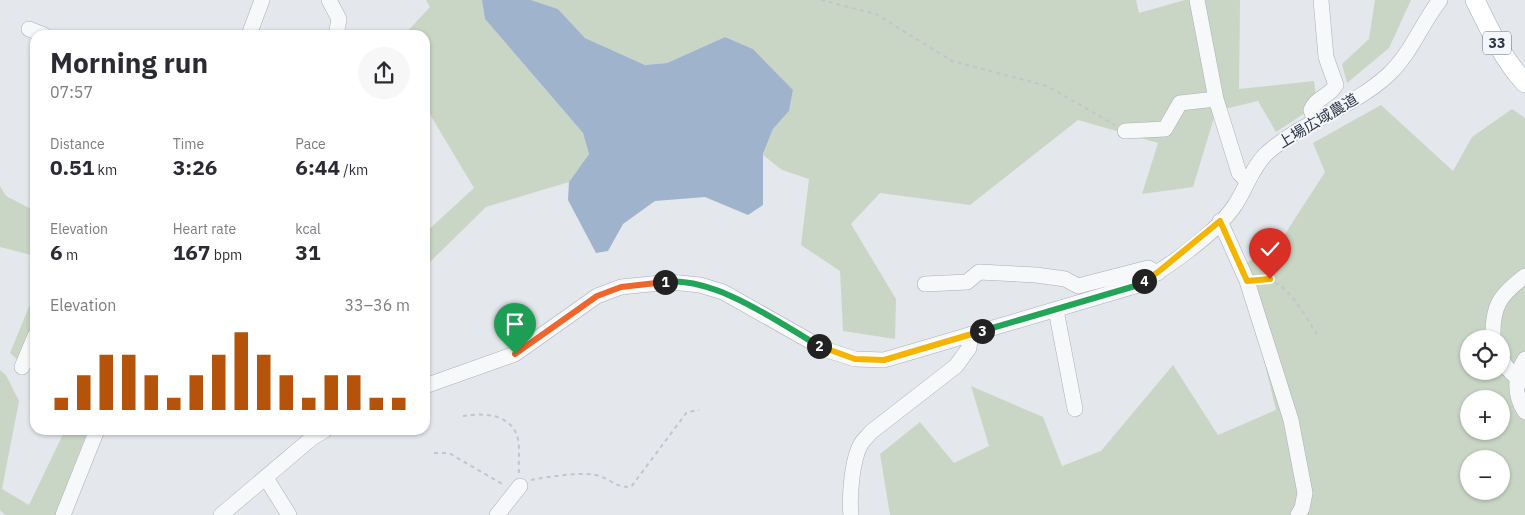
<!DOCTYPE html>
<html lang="en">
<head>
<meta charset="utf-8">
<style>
	body { margin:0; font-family:"IBM Plex Sans","Noto Sans JP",sans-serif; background:#f7f7f7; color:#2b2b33; height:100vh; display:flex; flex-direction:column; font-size:19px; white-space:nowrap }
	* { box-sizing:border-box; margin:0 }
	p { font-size:16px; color:#7c7c81 }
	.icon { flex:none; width:28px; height:28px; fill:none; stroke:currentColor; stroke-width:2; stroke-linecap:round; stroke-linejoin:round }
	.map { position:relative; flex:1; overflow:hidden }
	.panel { position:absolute; left:30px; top:30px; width:400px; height:405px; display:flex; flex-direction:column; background:#fff; border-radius:15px; box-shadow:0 1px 4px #0004 }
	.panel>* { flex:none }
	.controls { position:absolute; left:1460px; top:330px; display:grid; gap:10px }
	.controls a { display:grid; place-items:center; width:50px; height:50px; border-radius:50%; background:#fff; box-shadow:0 1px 4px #0004; font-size:25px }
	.pin { position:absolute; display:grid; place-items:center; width:42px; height:42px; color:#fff; margin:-51px -21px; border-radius:50% 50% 50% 0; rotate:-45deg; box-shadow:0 0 5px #0007 }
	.pin .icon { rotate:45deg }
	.km { position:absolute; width:25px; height:25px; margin:-12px; border-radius:50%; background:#222; color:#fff; font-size:14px; line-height:25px; text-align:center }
	.round { display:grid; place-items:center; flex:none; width:52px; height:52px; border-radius:26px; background:#f7f7f7 }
	.headline { display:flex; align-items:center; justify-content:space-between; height:85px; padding:0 20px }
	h1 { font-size:28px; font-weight:800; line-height:38px }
	.figures { display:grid; grid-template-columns:repeat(3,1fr); gap:8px; height:85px; padding:5px 20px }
	.figures div { display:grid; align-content:center }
	.figures b { font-size:21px; font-weight:800 }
	.figures small { font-size:14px; font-weight:400 }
	.figures p { font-size:14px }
	.chart { height:140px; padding:10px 20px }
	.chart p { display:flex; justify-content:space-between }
	.chart svg { width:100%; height:90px; margin-top:5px; stroke:#b45309; stroke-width:6 }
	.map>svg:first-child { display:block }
	.green { fill:#c9d6c5; fill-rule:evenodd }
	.water { fill:#9fb4cc }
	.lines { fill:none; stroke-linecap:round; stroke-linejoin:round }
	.minor-casing { stroke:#a9aeb7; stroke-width:16 }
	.major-casing { stroke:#a3abb8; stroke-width:20 }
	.path { stroke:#c2c5cb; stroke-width:2; stroke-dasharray:4 4; stroke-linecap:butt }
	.minor { stroke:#f7f8fa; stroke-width:15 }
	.major { stroke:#fff; stroke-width:19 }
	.split-1-casing { stroke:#fff; stroke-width:10 }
	.split-2-casing { stroke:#fff; stroke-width:10 }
	.split-3-casing { stroke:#fff; stroke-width:10 }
	.split-4-casing { stroke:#fff; stroke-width:10 }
	.split-5-casing { stroke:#fff; stroke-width:10 }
	.split-1 { stroke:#f0652b; stroke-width:6 }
	.split-2 { stroke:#22a559; stroke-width:6 }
	.split-3 { stroke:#f5b400; stroke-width:6 }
	.split-4 { stroke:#22a559; stroke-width:6 }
	.split-5 { stroke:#f5b400; stroke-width:6 }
	.labels { text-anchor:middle; stroke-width:4; stroke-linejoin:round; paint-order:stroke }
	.shield { fill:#f4f6f9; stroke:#676e7b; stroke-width:1 }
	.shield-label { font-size:14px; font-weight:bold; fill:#2b3445 }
	.street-label { font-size:15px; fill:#2b3445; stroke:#f4f6f9 }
</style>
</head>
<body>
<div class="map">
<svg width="1525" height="515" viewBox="0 0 1525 515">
	<rect width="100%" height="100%" fill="#e4e7ec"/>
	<!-- green -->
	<path class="green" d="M 426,0 L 482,0 L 485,19 L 583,133 L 589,154 L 569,182 L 486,207 L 430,262 L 425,273 L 425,233 L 474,188 L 425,106 L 425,35 L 404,35 L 430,7 Z
		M 531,0 L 1136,0 L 1139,13 L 1185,0 L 1240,0 L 1239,89 L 1314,81 L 1317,105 L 1276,132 L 1258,101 L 1216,111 L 1193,187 L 1142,194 L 1158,143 L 1078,120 L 970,205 L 880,193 L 851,224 L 896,299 L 895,339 L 843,331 L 840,271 L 801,245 L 809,179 L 782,170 L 763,155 L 773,129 L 789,111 L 793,90 L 753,49 L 725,37 L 667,63 L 645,65 L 585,38 L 558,9 Z
		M 1375,0 L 1411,0 L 1389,48 L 1347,83 L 1342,64 L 1369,39 Z
		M 1381,105 L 1453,171 L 1472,137 L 1512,109 L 1525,118 L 1525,515 L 890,515 L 880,454 L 920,422 L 954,463 L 989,446 L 971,386 L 1043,417 L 1062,466 L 1101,451 L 1173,365 L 1218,435 L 1276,410 L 1241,266 L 1278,245 L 1325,172 L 1313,143 ZM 1469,339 L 1501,339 L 1501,371 L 1469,371 ZM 1469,399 L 1501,399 L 1501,431 L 1469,431 ZM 1469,459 L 1501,459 L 1501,491 L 1469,491 Z
		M 0,186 L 6,196 L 35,211 L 35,256 L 0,247 Z
		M 35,292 L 35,333 L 19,361 L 10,353 Z
		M 0,370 L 6,375 L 19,401 L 2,489 L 29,505 L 65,430 L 88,430 L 55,515 L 5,515 L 0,510 Z"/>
	<!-- water -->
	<path class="water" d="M 482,0 L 531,0 L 558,9 L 585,38 L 645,65 L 667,63 L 725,37 L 753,49 L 793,90 L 789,111 L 773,129 L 763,154 L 763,205 L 748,215 L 705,197 L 655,201 L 623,224 L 608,251 L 596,253 L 568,200 L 569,182 L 589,154 L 583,133 L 485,19 Z"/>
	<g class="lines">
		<!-- minor casing -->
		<g class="minor-casing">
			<path id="minor" d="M 329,0 L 339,19 L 336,35
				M 1197,0 L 1216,99 L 1239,173 L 1247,181
				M 29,29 L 44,35
				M 249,35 L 262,0
				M 1315,121 L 1311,110 C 1315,98 1329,97 1336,85 L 1326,57 L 1321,0
				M 1125,131 L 1165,129 L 1180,103 L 1216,99
				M 1220,221 L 1247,281 L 1291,420 L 1305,493 L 1302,508 L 1298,515
				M 925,284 L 967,282 L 979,272 L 1036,275 L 1065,279 L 1078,286 L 1148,268 L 1158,273
				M 1056,310 L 1075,409
				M 1493,339 C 1492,306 1499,296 1525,276
				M 1501,357 C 1506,368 1512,376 1523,381
				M 1525,359 C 1514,376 1514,395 1525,412
				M 22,367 L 35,336
				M 425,386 L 515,354 L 597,296 L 621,287 L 670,282 L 700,285 L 723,292 L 824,349 L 855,359 L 884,360 L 1135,286 C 1165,269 1216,234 1235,205 C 1246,189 1252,167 1267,153 C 1303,121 1352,108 1388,75 C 1411,54 1421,24 1440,0
				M 266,478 L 289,515
				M 63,515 L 97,430
				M 221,515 L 312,438 L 325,430
				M 497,515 L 520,486
				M 851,515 C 849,498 852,459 861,444 C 863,440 868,436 871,432 L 956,366 L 969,348 L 971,334"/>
		</g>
		<!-- major casing -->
		<g class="major-casing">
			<path id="major" d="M 1475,0 C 1489,29 1503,59 1525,83"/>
		</g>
		<!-- path -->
		<path class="path" d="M 821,0 L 876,14 L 952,61 L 1047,86 L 1115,125
			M 1259,280 C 1287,277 1302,313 1317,334
			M 425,363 L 426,371
			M 463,416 C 481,413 507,413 516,433 C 521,443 518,462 519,473
			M 434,453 L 449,453 L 504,485
			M 531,480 C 547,477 588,470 602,477 C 615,482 615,487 631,487 L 687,412 L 699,410"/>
		<!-- minor -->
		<use href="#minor" class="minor"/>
		<!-- major -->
		<use href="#major" class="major"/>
	</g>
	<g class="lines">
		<!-- split-1 casing -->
		<g class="split-1-casing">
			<path id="split-1" d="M 515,354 L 597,296 L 621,287 L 665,282"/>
		</g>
		<!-- split-2 casing -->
		<g class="split-2-casing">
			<path id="split-2" d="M 665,282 C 716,277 776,321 819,346"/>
		</g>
		<!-- split-3 casing -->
		<g class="split-3-casing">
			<path id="split-3" d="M 819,346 L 855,359 L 884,360 L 982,331"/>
		</g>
		<!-- split-4 casing -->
		<g class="split-4-casing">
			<path id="split-4" d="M 982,331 L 1135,286 L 1144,281"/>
		</g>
		<!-- split-5 casing -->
		<g class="split-5-casing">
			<path id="split-5" d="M 1144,281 L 1158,272 L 1220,221 L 1247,281 L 1270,279"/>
		</g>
		<!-- split-1 -->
		<use href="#split-1" class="split-1"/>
		<!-- split-2 -->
		<use href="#split-2" class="split-2"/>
		<!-- split-3 -->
		<use href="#split-3" class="split-3"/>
		<!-- split-4 -->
		<use href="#split-4" class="split-4"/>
		<!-- split-5 -->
		<use href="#split-5" class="split-5"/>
	</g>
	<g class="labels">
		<!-- shield labels -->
		<rect class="shield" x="1483" y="31.5" width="28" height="23" rx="4"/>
		<g class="shield-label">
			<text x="1497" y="48">33</text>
		</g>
		<!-- street labels -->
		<g class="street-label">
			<text transform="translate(1318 121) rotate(-31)" y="5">上場広域農道</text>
		</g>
	</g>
</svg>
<div class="controls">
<a><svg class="icon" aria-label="locate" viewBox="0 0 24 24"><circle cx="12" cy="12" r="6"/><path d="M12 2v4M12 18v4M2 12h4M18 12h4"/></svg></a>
<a>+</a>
<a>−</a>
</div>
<div class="pin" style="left:515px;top:354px;background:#1e9e55"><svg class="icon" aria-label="arrive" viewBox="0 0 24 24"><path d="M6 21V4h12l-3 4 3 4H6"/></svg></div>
<div class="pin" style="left:1270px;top:279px;background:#d93025"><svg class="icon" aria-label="check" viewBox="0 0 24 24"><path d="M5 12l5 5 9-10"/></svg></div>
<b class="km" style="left:665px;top:282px">1</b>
<b class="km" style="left:819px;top:346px">2</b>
<b class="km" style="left:982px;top:331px">3</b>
<b class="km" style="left:1144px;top:281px">4</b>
<section class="panel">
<div class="headline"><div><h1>Morning run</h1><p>07:57</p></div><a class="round"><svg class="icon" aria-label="share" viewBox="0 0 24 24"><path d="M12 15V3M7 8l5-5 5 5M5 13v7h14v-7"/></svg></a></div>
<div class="figures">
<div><p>Distance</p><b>0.51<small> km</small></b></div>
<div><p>Time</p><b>3:26</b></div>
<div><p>Pace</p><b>6:44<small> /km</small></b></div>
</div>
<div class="figures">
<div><p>Elevation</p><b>6<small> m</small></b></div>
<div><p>Heart rate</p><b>167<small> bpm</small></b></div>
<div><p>kcal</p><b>31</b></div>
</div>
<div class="chart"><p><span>Elevation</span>33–36 m</p>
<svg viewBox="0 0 160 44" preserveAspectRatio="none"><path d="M5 44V38M15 44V27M25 44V17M35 44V17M45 44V27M55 44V38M65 44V27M75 44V17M85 44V6M95 44V17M105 44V27M115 44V38M125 44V27M135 44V27M145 44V38M155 44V38"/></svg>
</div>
</section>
</div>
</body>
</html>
